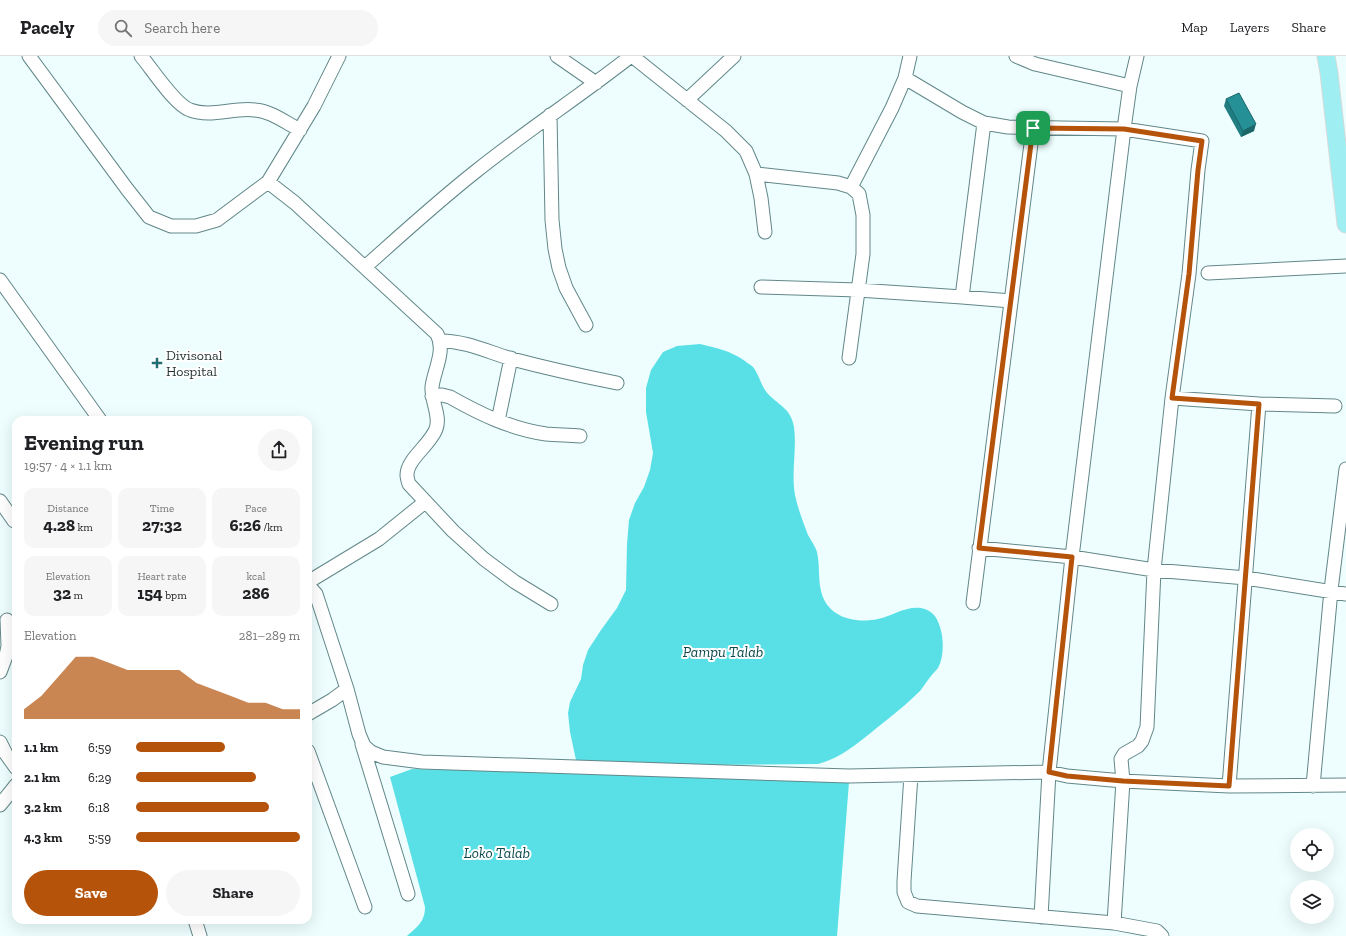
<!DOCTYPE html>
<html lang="en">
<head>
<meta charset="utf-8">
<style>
	body { margin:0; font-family:"Zilla Slab",serif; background:#f6f6f6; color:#202124; height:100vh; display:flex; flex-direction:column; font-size:15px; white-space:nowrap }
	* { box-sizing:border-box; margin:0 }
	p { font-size:13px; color:#757577 }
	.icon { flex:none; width:22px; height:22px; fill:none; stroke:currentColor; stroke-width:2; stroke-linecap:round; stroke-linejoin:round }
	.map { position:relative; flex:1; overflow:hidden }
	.drawer { position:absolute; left:12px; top:360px; width:300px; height:508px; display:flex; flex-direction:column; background:#fff; border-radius:12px; box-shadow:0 4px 16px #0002 }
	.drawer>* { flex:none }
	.fabs { position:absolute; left:1290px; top:772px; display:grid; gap:8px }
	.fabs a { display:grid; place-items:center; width:44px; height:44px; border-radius:50%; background:#fff; box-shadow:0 4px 16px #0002; font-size:20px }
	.pin { position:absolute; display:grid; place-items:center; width:34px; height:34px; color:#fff; margin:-17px; border-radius:8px; box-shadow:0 2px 6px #0006 }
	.round { display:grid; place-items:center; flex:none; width:42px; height:42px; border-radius:21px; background:#f6f6f6 }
	.headline { display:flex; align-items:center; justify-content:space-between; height:68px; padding:0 12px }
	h1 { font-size:22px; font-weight:800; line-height:30px }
	.metrics { display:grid; grid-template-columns:repeat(3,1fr); gap:6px; height:68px; padding:4px 12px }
	.metrics div { display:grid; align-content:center; border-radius:10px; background:#f6f6f6; text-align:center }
	.metrics b { font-size:17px; font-weight:800 }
	.metrics small { font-size:11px; font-weight:400 }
	.metrics p { font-size:11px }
	.chart { height:112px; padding:8px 12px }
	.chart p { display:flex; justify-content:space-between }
	.chart svg { width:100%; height:72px; margin-top:4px; fill:#b45309; opacity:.7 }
	.primary-button { display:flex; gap:8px; margin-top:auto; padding:8px 12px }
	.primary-button a { flex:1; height:46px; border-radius:24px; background:#b45309; color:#fff; font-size:16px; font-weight:800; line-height:46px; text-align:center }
	.primary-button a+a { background:#f6f6f6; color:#202124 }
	ul { padding:0 12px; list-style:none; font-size:13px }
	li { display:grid; grid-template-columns:64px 48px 1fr; align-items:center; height:30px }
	li i { height:10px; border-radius:5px; background:#b45309 }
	header { display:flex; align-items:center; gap:24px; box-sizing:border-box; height:56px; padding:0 20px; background:#fff; border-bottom:1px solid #e0e0e0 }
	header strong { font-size:19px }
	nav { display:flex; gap:22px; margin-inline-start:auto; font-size:14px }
	.search { width:280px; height:36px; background:#f6f6f6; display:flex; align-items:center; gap:10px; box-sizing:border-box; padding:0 14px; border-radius:22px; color:#757577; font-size:15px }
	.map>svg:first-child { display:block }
	.water { fill:#59e0e6 }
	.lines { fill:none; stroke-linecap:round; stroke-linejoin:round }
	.minor-casing { stroke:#628789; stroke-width:15 }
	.major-casing { stroke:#d7dada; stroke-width:19 }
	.minor { stroke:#fff; stroke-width:13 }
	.major { stroke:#9eeef2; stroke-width:17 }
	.wall { fill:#207d81 }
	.shaded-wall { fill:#1a6669 }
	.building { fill:#259196; stroke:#1a6669 }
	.route-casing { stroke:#fff; stroke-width:8 }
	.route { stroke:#b45309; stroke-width:5 }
	.poi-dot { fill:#236e72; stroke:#fff; stroke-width:1.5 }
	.labels { text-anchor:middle; stroke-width:4; stroke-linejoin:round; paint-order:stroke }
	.poi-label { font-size:14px; fill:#1f2f2f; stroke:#fff; text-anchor:start }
	.water-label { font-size:15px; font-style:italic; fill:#0b494c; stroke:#fff }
</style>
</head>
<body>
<header>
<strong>Pacely</strong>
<div class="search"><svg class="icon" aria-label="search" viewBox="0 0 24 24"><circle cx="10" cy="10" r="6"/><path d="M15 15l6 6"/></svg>Search here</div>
<nav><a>Map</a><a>Layers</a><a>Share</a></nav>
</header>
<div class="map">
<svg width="1346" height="880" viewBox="0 0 1346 880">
	<rect width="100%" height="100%" fill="#eefefe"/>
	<!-- water -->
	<path class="water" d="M 700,288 C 717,292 731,295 745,305 C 747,307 751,309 753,311 C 760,320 761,331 769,339 C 780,350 791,353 794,371 C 797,393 791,417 795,439 C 798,453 803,466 808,479 C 811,484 815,490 817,496 C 820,509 818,522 821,535 C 827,561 854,568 878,563 C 893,560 905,550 921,552 C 932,554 937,561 940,571 C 944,583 944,601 938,612 C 936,615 933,617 931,620 C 927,625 924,630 920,635 C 910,645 899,654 888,663 C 866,680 845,701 818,708 L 695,709 L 696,722 L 849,726 L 837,880 L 407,880 C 417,871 425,866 425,851 L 390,721 L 412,713 L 665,719 L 665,709 L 576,704 L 570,676 L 568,657 L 570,646 L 581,623 L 583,609 L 588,594 L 601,574 L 617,552 L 626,534 L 627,488 L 629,464 L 635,447 L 644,431 L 650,414 L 653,397 L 646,356 L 646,332 L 651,314 L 663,296 L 677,290 Z"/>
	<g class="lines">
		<!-- minor casing -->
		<g class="minor-casing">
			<path id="minor" d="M 29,0 L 127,133 L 149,161 L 171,170 L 196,170 L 217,164 L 268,126 L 314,50 L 339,0
				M 141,0 C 152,13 175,49 190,54 C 211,62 234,51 255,54 C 271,55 286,67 300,74
				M 557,0 L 596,27
				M 632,0 L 726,75 L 746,95 L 756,118 L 761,142 L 765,176
				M 1016,0 L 1035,8 L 1130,30
				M 905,22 L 910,0
				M 687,44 L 734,0
				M 550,59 L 552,164 L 555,193 L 559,212 L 566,232 L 586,269
				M 756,118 L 838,127 L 851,131 L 859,138 L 863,159 L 863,198 L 849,302
				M 268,126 L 295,147 L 437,278 C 446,295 434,314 432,331 C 431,346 441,360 436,373 C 430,389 407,403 407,419 C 407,422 408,425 409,428 L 453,475 L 484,503 L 515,526 L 551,548
				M 851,131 L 892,52 L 905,22 L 962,56 L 984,67 L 1008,71 L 1124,73 L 1202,85 L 1198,114 L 1189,218 L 1172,342 L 1154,514 L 1147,671 L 1142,685 L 1138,690 L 1124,698 L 1121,703 L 1123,725 L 1114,867
				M 365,211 C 401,179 437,146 475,116 C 526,75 580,40 631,0
				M 1208,217 L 1346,210
				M 0,224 L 100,364
				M 761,231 L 858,234 L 962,241 L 984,67
				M 962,241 L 1011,245
				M 441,285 C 466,285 488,296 512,303 C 546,312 582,320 617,327
				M 432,340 L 442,339 L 450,341 C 480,358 511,373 546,378 C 557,379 568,379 580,380
				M 1172,342 L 1259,348 L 1335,350
				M 498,365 L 511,302
				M 0,445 L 14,465
				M 979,492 L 1072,501 L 1154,514 L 1246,522 L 1346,538
				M 308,526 L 379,483 L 425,446
				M 308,529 L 316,538 L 347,633 L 359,678 L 364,690 L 371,696 L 383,701 L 422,706 L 849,720 L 1049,716 L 1067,720 L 1123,725 L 1229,730 L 1346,729
				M 973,547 L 1033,72
				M 0,616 L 6,600 L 8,590 L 7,564
				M 308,658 L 332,644 L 347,633
				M 0,686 L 6,698 L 16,712
				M 362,688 L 408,838
				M 308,695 L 365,851
				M 911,719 L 904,825 L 904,836 L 908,846 L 917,850 L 1114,867 L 1157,875 L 1162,880
				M 1229,730 L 1259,348
				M 1313,730 L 1331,534 L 1346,413
				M 0,749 L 16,729
				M 1041,861 L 1049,716 L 1072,501 L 1124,73 L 1130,30 L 1137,0
				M 195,864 L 200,880"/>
		</g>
		<!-- major casing -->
		<g class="major-casing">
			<path id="major" d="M 1326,0 L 1329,17 L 1346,168"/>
		</g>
		<!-- minor -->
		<use href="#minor" class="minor"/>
		<!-- major -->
		<use href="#major" class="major"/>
	</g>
	<!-- wall -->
	<path class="wall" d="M 1226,43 L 1254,75 L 1241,81 L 1224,50 Z"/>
	<!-- shaded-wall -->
	<path class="shaded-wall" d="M 1256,68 L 1254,75 L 1241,81 L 1243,75 Z"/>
	<!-- building -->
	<path class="building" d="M 1239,37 L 1256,68 L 1243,75 L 1226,43 Z"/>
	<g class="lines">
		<!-- route casing -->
		<g class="route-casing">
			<path id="route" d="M 1033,72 L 1124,73 L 1202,85 L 1198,114 L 1189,218 L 1172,342 L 1259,348 L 1229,730 L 1123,725 L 1067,720 L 1049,716 L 1072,501 L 979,492 Z"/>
		</g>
		<!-- route -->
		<use href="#route" class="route"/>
	</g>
	<!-- markers -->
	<path class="poi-dot" d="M155 301h4v4h4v4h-4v4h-4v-4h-4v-4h4z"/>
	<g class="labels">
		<!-- poi labels -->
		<g class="poi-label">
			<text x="166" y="304">Divisonal<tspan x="166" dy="16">Hospital</tspan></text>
		</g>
		<!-- water labels -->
		<g class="water-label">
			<text x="723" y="601">Pampu Talab</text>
			<text x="497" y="802">Loko Talab</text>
		</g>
	</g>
</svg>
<div class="fabs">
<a><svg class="icon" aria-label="locate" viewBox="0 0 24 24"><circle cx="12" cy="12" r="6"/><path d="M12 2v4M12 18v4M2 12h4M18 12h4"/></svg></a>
<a><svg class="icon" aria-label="layers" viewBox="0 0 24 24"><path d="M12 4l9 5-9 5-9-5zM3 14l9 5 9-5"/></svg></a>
</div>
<div class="pin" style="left:1033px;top:72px;background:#1e9e55"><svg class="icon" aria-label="arrive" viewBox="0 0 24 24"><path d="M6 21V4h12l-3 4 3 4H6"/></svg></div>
<section class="drawer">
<div class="headline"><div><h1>Evening run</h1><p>19:57 · 4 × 1.1 km</p></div><a class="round"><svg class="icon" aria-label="share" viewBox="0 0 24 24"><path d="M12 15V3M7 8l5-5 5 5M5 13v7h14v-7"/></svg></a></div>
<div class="metrics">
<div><p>Distance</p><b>4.28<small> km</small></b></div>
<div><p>Time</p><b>27:32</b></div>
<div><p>Pace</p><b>6:26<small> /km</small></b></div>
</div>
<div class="metrics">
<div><p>Elevation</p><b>32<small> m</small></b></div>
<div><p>Heart rate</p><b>154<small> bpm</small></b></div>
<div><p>kcal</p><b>286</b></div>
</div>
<div class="chart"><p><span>Elevation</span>281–289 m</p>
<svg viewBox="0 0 160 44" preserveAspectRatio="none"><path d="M0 44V38L10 30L20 18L30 6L40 6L50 10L60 14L70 14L80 14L90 14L100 22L110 26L120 30L130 34L140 34L150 38L160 38V44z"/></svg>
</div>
<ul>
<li><b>1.1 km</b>6:59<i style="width:54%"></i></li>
<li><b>2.1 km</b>6:29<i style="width:73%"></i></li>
<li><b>3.2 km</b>6:18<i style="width:81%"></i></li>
<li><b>4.3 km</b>5:59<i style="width:100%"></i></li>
</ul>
<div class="primary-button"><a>Save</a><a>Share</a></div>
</section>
</div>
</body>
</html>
